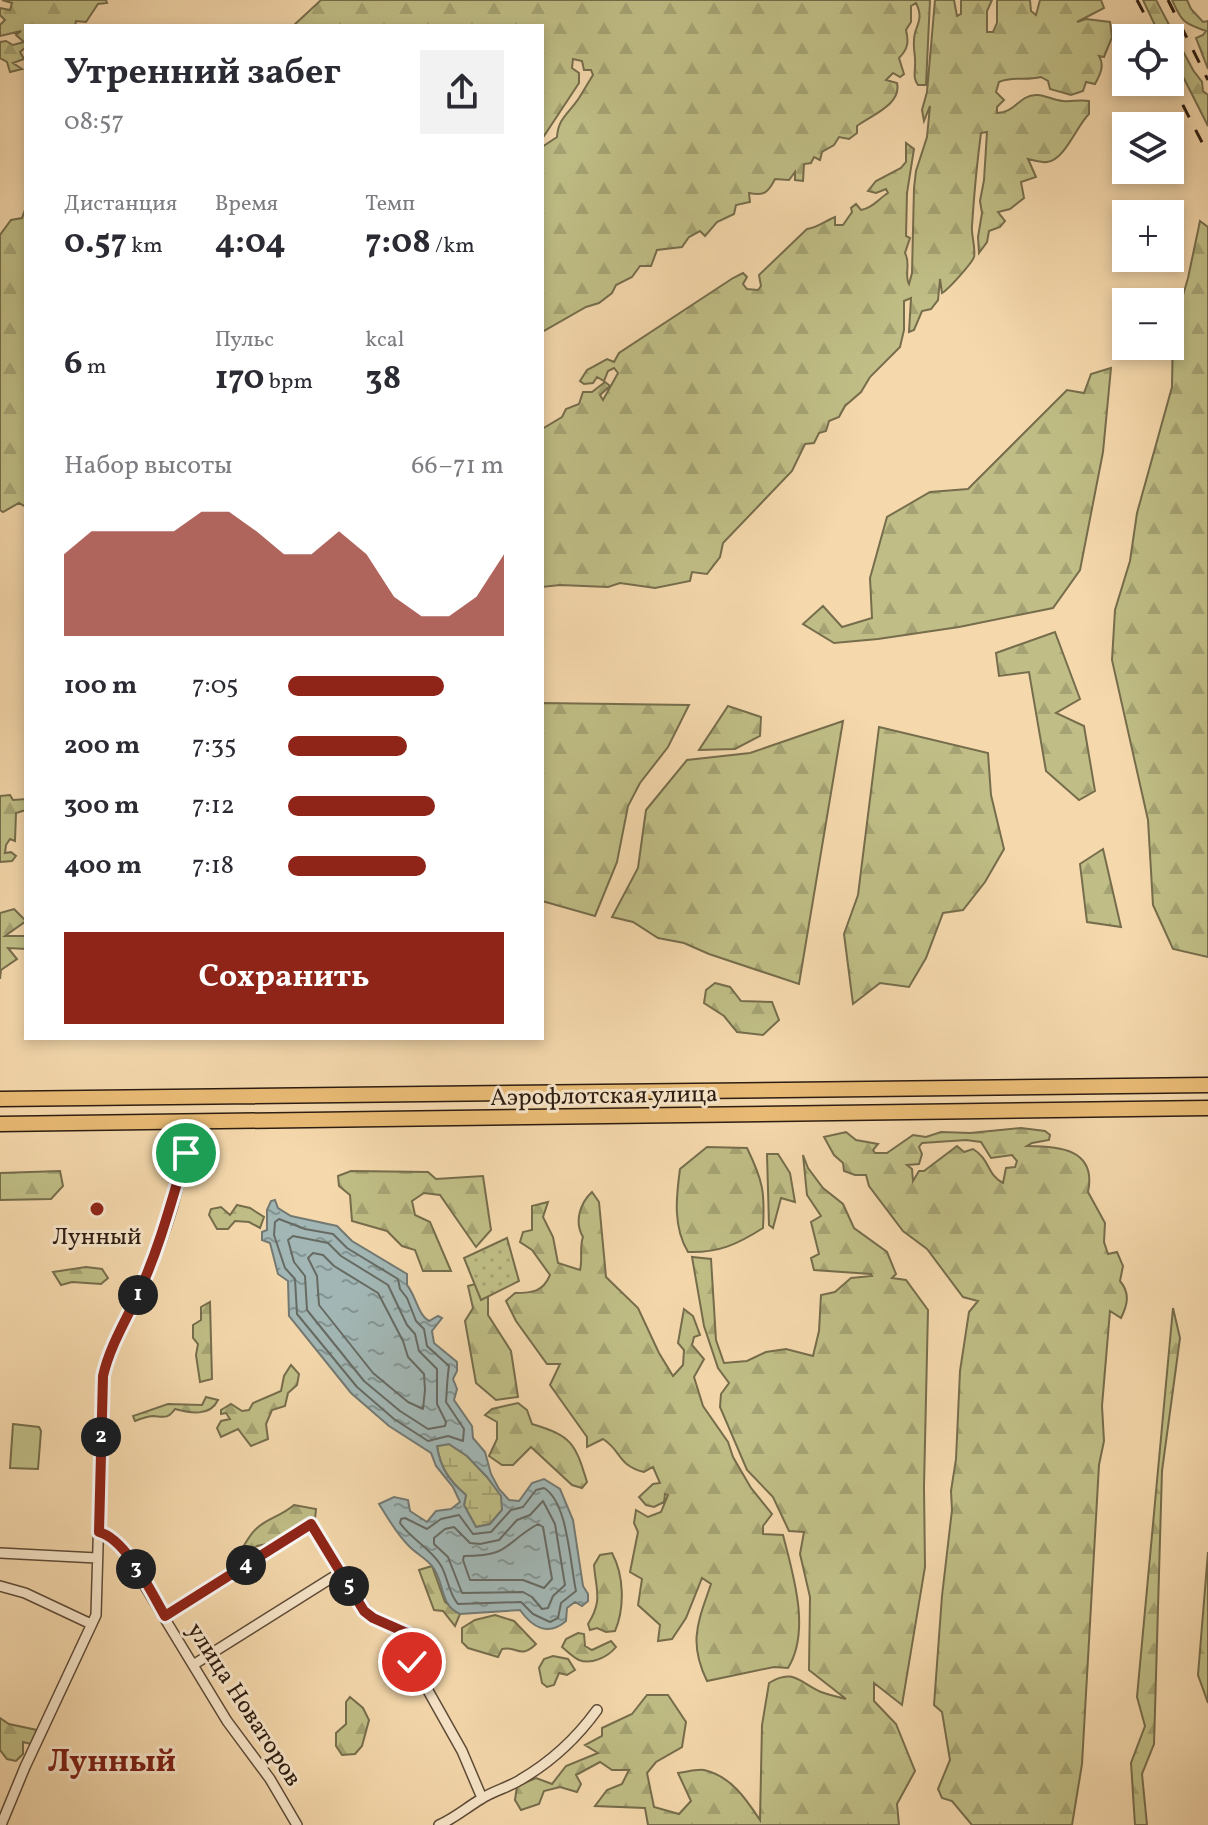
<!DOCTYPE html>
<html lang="ru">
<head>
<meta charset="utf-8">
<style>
	body { margin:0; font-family:Vollkorn,serif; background:#f2f2f3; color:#2b2b33; height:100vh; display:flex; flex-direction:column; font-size:30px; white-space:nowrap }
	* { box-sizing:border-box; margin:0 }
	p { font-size:26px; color:#7c7c81 }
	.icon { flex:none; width:44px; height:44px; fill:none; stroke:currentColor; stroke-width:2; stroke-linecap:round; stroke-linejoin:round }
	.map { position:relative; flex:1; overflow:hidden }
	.panel { position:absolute; left:24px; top:24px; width:520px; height:1016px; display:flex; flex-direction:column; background:#fff; border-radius:0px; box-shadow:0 4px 12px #0003 }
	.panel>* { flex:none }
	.buttons { position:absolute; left:1112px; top:24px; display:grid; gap:16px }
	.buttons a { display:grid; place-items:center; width:72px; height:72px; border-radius:0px; background:#fff; box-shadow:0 4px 12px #0003; font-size:40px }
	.pin { position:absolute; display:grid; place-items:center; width:68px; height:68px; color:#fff; margin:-34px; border:4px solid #fff; border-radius:50%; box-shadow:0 2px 8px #0007 }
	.km { position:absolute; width:40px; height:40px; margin:-20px; border-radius:50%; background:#222; color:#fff; font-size:22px; line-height:40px; text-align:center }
	.round { display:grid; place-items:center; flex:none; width:84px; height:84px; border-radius:0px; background:#f2f2f3 }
	.headline { display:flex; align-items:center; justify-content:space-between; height:136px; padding:0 40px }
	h1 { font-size:36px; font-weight:700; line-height:60px }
	.figures { display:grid; grid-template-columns:repeat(3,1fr); gap:12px; height:136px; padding:8px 40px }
	.figures div { display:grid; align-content:center }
	.figures b { font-size:34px; font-weight:700 }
	.figures small { font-size:22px; font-weight:400 }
	.figures p { font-size:22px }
	.chart { height:224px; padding:16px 40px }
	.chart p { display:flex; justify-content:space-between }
	.chart svg { width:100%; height:144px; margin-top:8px; fill:#8f2418; opacity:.7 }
	.action { display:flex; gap:16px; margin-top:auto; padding:16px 40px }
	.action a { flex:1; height:92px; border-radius:0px; background:#8f2418; color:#fff; font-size:32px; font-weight:700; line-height:92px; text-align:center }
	ul { padding:0 40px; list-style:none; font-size:26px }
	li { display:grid; grid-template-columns:128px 96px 1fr; align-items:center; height:60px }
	li i { height:20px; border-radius:10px; background:#8f2418 }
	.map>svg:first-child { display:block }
	.forest { fill:url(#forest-firs); stroke:#766d4c; stroke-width:2; fill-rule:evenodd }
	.wetland { fill:url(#wetland-marsh); stroke:#766d4c; stroke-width:2 }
	.park { fill:url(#park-dots); stroke:#766d4c; stroke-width:2 }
	.pitch { fill:#c0be86; stroke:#766d4c; stroke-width:2 }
	.water { fill:url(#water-ripples); stroke:#737973; stroke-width:2; fill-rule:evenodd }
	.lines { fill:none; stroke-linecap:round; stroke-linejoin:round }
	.shore { stroke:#676a63; stroke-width:2 }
	.street-casing { stroke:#5e4b38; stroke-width:12 }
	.primary-casing { stroke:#2c1c11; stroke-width:17 }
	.street { stroke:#f8e6ca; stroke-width:9 }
	.primary { stroke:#eabc76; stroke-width:14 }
	.rail { stroke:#2c1c11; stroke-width:3; stroke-dasharray:14 14; stroke-linecap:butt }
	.route-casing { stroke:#fff; stroke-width:16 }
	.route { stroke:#8f2418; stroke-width:10 }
	.poi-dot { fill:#8f2418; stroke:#f8e6ca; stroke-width:3 }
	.labels { text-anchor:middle; stroke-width:6; stroke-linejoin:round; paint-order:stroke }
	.street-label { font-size:24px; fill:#2c1c11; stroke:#f8e6ca }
	.poi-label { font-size:24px; fill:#2c1c11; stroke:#f8e6ca }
	.district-label { font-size:32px; font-weight:bold; fill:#7a1f14; stroke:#f8e6ca }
</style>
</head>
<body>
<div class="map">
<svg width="1208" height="1825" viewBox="0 0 1208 1825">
	<defs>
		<pattern id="forest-firs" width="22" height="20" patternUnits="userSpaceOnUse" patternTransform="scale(2)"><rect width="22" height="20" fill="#c0be86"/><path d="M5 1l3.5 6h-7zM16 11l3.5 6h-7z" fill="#a5a373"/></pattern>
		<pattern id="wetland-marsh" width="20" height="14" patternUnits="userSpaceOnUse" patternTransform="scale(2)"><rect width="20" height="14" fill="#c0be86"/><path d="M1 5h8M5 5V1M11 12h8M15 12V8" fill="none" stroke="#a5a373"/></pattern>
		<pattern id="park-dots" width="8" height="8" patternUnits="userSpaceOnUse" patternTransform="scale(2)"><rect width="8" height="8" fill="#c0be86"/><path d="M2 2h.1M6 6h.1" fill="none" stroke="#a5a373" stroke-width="1.8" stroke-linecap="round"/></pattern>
		<pattern id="water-ripples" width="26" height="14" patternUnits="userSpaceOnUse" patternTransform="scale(2)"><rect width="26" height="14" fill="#a2b7b5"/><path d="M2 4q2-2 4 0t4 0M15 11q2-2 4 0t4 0" fill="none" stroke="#849492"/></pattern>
	</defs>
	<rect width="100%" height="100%" fill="#f5d9ad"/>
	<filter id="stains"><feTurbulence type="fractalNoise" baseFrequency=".0025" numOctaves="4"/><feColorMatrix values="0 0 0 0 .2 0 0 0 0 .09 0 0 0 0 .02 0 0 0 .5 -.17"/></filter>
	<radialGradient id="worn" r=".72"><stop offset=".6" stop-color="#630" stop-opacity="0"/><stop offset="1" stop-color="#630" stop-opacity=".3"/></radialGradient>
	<!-- forest -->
	<path class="forest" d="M 2,0 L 106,0 L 107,3 L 98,4 L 86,22 L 76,21 L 75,26 L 26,26 L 26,47 L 20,52 L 24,59 L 13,63 L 22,69 L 10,72 L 7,62 L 0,58 L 0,42 L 6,41 L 13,45 L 24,42 L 16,35 L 21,31 L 0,36 L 0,25 L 5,20 L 0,15 L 0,8 L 10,10 L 12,3 Z
		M 321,0 L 930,0 L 926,85 L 918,85 C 913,78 915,74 915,66 C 916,57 913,49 914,40 C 914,26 925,21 916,3 L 911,6 L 911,22 L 906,30 C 909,42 908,49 899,58 L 904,74 L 900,77 L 893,73 L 886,80 L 897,83 C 902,104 872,115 857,126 L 857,133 L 849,139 L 839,137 L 834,145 L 822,152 L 820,160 L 814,157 L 811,163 L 804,164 L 803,181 L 795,180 L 795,172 L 789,180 L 775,179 C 768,193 764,196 749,193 L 750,202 L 736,205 L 734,214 L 717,222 L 705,236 L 700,231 L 689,237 L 682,247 L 657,250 L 651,266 L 640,266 L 632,277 L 616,285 L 612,293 L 599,303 L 586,307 L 542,332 L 542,147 L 557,137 C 558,118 570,112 579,98 C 584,90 588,83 593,75 L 591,70 L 584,70 L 582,61 L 573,59 L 572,68 L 579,73 L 579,83 L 542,139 L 542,26 L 293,26 Z
		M 935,0 L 954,0 L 957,16 L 961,14 L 961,0 L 992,0 L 987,11 L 987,32 L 993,32 L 997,23 L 997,0 L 1030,0 L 1031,11 L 1036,15 L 1040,0 L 1101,0 L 1104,8 L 1077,22 L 1086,19 L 1110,22 L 1112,37 L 1104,57 L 1099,56 C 1105,65 1100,75 1095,84 L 1086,82 L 1083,91 L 1071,95 L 1050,89 L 1048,81 L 1041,77 C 1026,81 1012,76 999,82 L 996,92 L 1004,100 L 997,107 L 997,113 C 1011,112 1014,105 1025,98 C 1039,90 1049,100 1063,101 C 1073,102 1079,99 1089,101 L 1089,114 C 1077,125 1065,160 1047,162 C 1042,163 1033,160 1028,159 L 1036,177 L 1021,182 L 1024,198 L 1010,209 L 998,212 L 1005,221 L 1000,227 L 989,231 L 987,242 L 979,253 L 978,237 L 982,213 L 980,201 L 984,180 L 987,132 L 981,133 C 977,163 974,195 972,226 C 971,235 976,248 974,257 C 972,263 948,290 942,293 L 940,279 L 938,300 L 931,309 L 922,311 L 914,330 L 909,332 L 911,298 L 904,301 L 904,330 L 900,347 L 870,377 L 861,392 L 845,406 L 839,417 L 829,421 L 826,431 L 819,433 L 814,443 L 805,444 L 792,471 L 723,543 L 720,557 L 707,574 L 692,572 L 690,581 L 655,588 L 620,583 L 608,587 L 560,585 L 542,587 L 542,429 L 562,417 L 566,409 L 579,404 L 583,392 L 592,392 L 605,382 L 610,386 L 600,395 L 603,400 L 618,373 L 614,368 L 608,371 L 604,381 L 597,377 L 593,383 L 584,384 L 580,381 L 587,370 L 607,359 L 614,362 L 619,353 L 733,278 L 743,273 L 747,277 L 743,284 L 747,289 L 758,290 L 761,286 L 759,275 L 807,229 C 817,228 825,221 835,217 L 835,225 L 843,225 L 852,212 L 851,208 L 856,204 L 861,210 C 873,208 878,199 888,193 L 886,189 L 876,193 L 868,191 L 876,181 L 901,168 L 906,162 L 906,143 L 914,149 L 907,193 L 906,236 L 910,238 L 905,253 C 911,263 904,275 909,284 L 912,273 L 914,188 L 916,171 L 927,137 L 930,106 L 924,121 L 922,110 L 927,92 Z
		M 1143,0 L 1156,0 L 1193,70 L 1202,82 L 1203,91 L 1208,95 L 1208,126 L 1170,51 L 1170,38 L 1161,38 Z
		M 1172,0 L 1187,0 L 1191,9 L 1203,22 L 1208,21 L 1208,69 L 1196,38 L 1203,35 L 1206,31 C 1183,23 1182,22 1172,0 Z
		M 26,207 L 26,507 L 19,503 L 3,512 L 0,510 L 0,235 L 11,220 L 22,218 Z
		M 1200,221 L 1208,227 L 1208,957 L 1173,949 L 1153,905 L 1148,820 L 1112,660 L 1115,610 L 1130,561 L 1137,513 L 1172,387 L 1173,330 L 1188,278 Z
		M 1111,368 L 1103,452 L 1080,570 L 1053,608 L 959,627 L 878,639 L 834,643 L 803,624 L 823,606 L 842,627 L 872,618 L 870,578 L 887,517 L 930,492 L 968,489 L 1067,390 L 1084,393 L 1091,374 Z
		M 1055,632 L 1080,699 L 1056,713 L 1084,726 L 1095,791 L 1079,800 L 1046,771 L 1029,672 L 999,676 L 996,653 Z
		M 542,703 L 689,705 L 668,747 L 640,783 L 628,806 L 617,862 L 595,916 L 542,901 Z
		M 728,706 L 761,717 L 760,736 L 735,749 L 699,750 Z
		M 843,721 L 799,984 L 709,954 L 684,943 L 658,938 L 633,922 L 612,917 L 638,868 L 646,810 L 687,760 L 750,753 Z
		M 879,727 L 988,753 L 991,795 L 1004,849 L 985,882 L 963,910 L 943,913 L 926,958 L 909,987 L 880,983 L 853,1004 L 844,934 L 858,895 Z
		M 10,795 L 13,800 L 26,799 L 26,810 L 16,813 L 15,841 L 10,839 L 6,845 L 5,853 L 11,852 L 16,856 L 12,861 L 0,862 L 0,796 Z
		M 1103,849 L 1121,927 L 1087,922 L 1080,864 Z
		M 14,909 L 26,921 L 5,936 L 26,936 L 26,949 L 8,948 L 17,959 L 1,970 L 0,979 L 0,913 Z
		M 715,983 L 730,987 L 741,1001 L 772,1002 L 779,1020 L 763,1035 L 737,1032 L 724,1016 L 704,1003 L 706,990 Z
		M 1021,1128 L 1045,1131 L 1050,1135 L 1049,1140 L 1032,1143 L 1027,1146 C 1059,1146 1097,1149 1088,1192 L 1105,1223 L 1104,1242 L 1108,1254 L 1117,1252 L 1123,1266 L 1120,1281 C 1130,1293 1128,1304 1121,1318 L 1110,1311 L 1102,1406 L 1104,1441 L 1099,1465 L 1082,1764 L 1072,1825 L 972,1825 L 952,1801 L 942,1798 L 938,1789 L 950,1760 L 942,1712 L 934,1705 L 942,1596 L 952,1510 L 951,1491 L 956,1459 L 960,1371 L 969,1312 L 978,1301 L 963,1297 L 927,1249 L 903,1231 L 869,1186 L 866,1175 L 855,1175 L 844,1171 L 843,1163 L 834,1155 L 824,1137 L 846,1132 L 856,1140 L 878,1144 L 873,1150 L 875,1153 L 887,1153 L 913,1135 L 926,1137 L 941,1132 L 970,1133 ZM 966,1140 L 981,1142 L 991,1158 L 1012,1155 L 1017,1161 L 1015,1167 L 1006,1168 L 1003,1183 C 987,1175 990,1159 973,1149 L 964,1152 L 957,1146 L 924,1171 L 919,1171 L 913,1181 L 912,1169 L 907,1165 L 919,1164 L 922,1154 L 919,1147 L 922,1143 Z
		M 707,1147 L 747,1148 C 763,1181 765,1192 763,1228 C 738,1244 719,1253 688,1252 C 673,1227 676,1198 680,1169 Z
		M 767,1154 L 778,1154 L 790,1173 L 795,1202 L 781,1198 L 773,1228 L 769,1225 Z
		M 803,1155 L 808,1168 L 823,1188 L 843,1204 L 854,1228 L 887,1252 L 896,1274 L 892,1278 L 906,1280 L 928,1310 L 924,1487 L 925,1567 L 902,1705 L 874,1683 L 874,1701 L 896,1724 L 915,1771 L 897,1804 L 899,1825 L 648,1825 L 645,1808 L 595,1806 L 607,1790 L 622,1784 L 629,1770 L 612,1770 L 600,1762 L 576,1775 L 581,1784 L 577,1792 L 560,1787 L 544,1791 L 539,1804 L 521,1810 L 515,1800 L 517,1786 L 536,1778 L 552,1784 L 566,1766 L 598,1753 L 585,1745 L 602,1736 L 602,1728 L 632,1714 L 647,1695 L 668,1695 L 686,1722 L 682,1747 L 656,1762 L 647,1773 L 654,1807 L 679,1814 L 691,1801 L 678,1773 C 686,1772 696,1769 704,1770 C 731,1776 746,1799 760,1820 L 762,1725 L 769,1683 C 793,1668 799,1682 821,1692 C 829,1695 838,1697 846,1699 L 809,1670 L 810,1597 L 800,1554 L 804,1532 L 789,1531 L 773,1497 L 747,1470 L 720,1407 L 721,1394 L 729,1383 L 718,1368 L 704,1326 L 692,1257 L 711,1259 L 716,1340 L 724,1363 L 747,1361 L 766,1352 L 786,1349 L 813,1356 L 819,1331 L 821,1295 L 835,1292 L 851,1278 L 872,1276 L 871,1274 L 814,1270 L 811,1258 L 819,1254 L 811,1222 L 821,1216 L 807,1195 Z
		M 60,1171 L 63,1186 L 51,1199 L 0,1200 L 0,1173 Z
		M 351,1171 L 428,1172 L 436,1179 L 483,1176 L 491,1230 L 476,1247 L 440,1195 L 424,1193 L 412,1201 L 415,1215 L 430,1222 L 451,1271 L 423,1271 L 415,1250 L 402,1246 L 387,1231 L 352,1221 L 350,1195 L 339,1186 L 338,1176 Z
		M 592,1192 L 599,1202 L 606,1277 L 638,1308 L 659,1353 L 673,1376 L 683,1365 L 684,1350 L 678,1343 L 684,1309 L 693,1316 L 700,1335 L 694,1337 L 692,1345 L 704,1359 L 694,1377 L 703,1406 L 728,1442 L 733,1457 L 751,1488 L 772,1514 L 763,1526 L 763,1534 L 783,1535 C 793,1574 811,1631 788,1668 L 774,1667 L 707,1681 C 688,1642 698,1622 711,1584 L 702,1578 L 686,1618 L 672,1639 L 658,1641 L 660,1625 L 638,1605 L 642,1579 L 630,1572 L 638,1532 L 634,1523 L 636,1510 L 648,1517 L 661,1512 L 668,1495 L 665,1494 L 664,1502 L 654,1507 L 646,1505 L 639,1497 L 653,1484 L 660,1483 L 653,1467 L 644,1472 C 617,1465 622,1451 603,1439 L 587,1447 L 587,1437 L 550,1385 L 560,1364 L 547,1364 L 516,1321 L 506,1301 L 515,1293 C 532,1293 543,1292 550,1275 L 532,1250 L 520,1242 L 523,1232 L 532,1230 L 532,1206 L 548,1202 L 543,1217 L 553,1237 L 558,1263 L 580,1270 C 583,1258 579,1248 583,1237 C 574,1222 580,1203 592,1192 Z
		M 237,1205 L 250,1208 L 264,1217 L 260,1228 L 249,1222 L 235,1221 L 228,1229 L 217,1229 L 209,1215 L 211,1209 L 221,1207 L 230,1215 Z
		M 86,1267 L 102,1269 L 108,1278 L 101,1284 L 72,1282 L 61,1285 L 53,1272 Z
		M 479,1283 L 488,1290 L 488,1315 L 511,1351 L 518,1397 L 496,1400 L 476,1383 L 465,1321 L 473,1308 L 468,1286 Z
		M 210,1302 L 212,1379 L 200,1382 L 196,1355 L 198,1344 L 193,1338 L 193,1325 L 201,1320 L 201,1307 Z
		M 1173,1308 L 1180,1338 L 1162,1471 L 1154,1744 L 1142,1774 L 1147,1825 L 1135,1825 L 1131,1763 L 1145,1726 L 1137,1697 Z
		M 291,1365 L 299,1374 L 297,1385 L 288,1393 L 285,1406 L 272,1410 L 266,1424 L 268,1439 L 251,1446 L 238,1429 L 221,1437 L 217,1428 L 221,1421 L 230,1419 L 226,1413 L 221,1414 L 221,1410 L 231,1404 L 242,1411 L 249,1410 L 253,1403 L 281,1391 L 284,1376 Z
		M 206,1397 L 218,1400 C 210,1417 190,1413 175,1409 C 168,1419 164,1417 154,1416 C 148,1416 140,1419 135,1421 L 133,1416 L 168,1404 L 202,1405 Z
		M 518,1403 L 527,1410 L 532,1424 C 572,1436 575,1443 587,1482 L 582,1488 L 572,1485 L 531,1447 L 513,1465 L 502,1465 L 489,1456 L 497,1439 L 497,1422 L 485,1415 L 492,1409 Z
		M 294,1505 L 316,1509 L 315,1519 L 272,1543 L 257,1546 L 246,1553 L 241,1550 C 246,1543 250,1534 256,1529 C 267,1518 280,1517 294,1505 Z
		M 1208,1552 L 1208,1703 L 1198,1675 Z
		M 612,1553 C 624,1575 625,1608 615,1631 L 606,1632 L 597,1628 L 590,1630 L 588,1624 C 603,1600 596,1591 594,1565 L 600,1555 Z
		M 432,1566 L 445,1602 L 460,1614 L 455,1626 L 443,1611 L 434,1610 L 419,1570 Z
		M 495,1615 L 514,1621 L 536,1644 C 520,1660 516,1645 502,1649 L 498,1657 L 468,1648 L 462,1642 L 462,1628 L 475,1620 Z
		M 578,1633 L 584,1634 L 585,1646 L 592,1650 L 611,1641 L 616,1647 C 608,1657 591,1665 579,1660 C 573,1657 567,1651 562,1647 L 566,1639 Z
		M 553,1656 L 568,1659 L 575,1670 L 567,1675 L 559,1673 L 554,1685 L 547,1687 L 542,1683 L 539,1668 L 544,1659 Z
		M 350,1697 L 363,1708 L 369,1720 L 362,1746 L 355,1754 L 342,1755 L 336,1746 L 336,1733 L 346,1724 L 346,1702 Z
		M 0,1718 L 9,1724 L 37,1730 L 31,1744 L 23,1742 L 23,1754 L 16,1761 L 7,1759 L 0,1750 Z"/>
	<!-- wetland -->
	<path class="wetland" d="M 449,1444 L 467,1456 L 487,1477 L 502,1496 L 502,1510 L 490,1524 L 476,1527 L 464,1505 L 466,1495 C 449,1481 440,1467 437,1446 Z"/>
	<!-- park -->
	<path class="park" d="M 507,1238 L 519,1281 L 481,1300 L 464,1258 Z"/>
	<!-- pitch -->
	<path class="pitch" d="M 13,1424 L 39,1427 L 41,1431 L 38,1469 L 10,1468 Z"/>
	<!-- water -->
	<path class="water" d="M 275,1200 L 278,1208 L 291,1216 L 337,1226 L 352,1241 L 407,1274 L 407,1285 C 416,1296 418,1315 429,1321 L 438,1316 L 442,1318 L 432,1331 L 434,1343 L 457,1362 L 457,1371 L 453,1379 L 457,1389 L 454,1400 L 472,1426 L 473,1438 L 485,1452 L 491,1474 L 499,1489 L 509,1500 L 519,1501 L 532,1483 L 544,1479 L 560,1489 L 573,1520 L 583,1586 L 588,1594 L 588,1601 L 582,1606 L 575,1602 L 567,1608 L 566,1621 C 548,1637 532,1627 520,1610 L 460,1614 C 439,1605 445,1582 432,1566 C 426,1558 415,1553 408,1545 C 396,1533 388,1518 379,1504 L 394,1497 L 408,1500 L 410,1511 L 427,1522 L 436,1511 L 451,1509 L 460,1502 L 453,1487 L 436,1466 L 431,1453 L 389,1426 L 351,1393 L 289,1316 L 288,1281 L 278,1274 L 270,1243 L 262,1240 L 262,1232 L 267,1230 L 267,1210 L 271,1201 ZM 449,1444 L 467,1456 L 487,1477 L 501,1496 L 502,1510 L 490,1524 L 476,1527 L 464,1505 L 466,1495 C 449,1481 440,1467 437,1446 Z"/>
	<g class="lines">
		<!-- shore -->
		<path class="shore" d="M 279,1219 L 305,1229 L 333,1234 L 347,1248 L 398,1279 L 400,1289 L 407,1298 L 416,1321 L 424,1329 L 427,1346 L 449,1366 C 447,1379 447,1389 446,1402 L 464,1429 L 463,1441 L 448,1436 L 428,1441 L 394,1419 L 357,1387 L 297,1314 L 295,1279 L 285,1268 L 274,1235 L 275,1222 Z
			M 293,1236 L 328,1243 L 341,1256 L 388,1285 L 407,1325 L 415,1334 L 419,1351 L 437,1369 L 437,1404 L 446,1422 L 445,1426 L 428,1429 L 400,1411 L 364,1381 L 307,1310 L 305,1276 L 294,1262 L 288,1240 Z
			M 313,1253 L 323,1255 L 334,1266 L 378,1293 L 403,1341 L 408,1357 L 424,1374 L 425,1390 L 423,1409 L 408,1402 L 373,1373 L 319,1305 L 317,1276 L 308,1258 Z
			M 544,1488 C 568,1502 570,1564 576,1591 L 561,1603 L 558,1618 L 550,1622 L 533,1614 L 521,1602 L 458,1604 C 448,1593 448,1576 440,1564 C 430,1548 411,1539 400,1523 L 401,1519 L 405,1518 L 427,1529 L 441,1519 L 459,1515 L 473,1534 L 491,1532 L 511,1510 L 523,1507 L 536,1490 Z
			M 543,1501 L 555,1524 L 565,1585 L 553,1596 L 548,1608 L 542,1609 L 532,1597 L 523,1592 L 462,1593 L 448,1557 L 434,1544 L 434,1538 L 445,1529 L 454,1527 L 470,1543 L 480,1544 L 499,1540 L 517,1520 L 530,1515 Z
			M 538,1524 L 543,1527 L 552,1579 L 544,1588 L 523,1580 L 470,1580 L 463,1560 L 464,1556 C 511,1556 503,1544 538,1524 Z"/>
		<!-- street casing -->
		<g class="street-casing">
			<path id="street" d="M 99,1532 L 115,1539 L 123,1550 L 227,1721 L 270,1779 L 297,1825
				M 0,1553 L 97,1558
				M 0,1586 L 25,1593 L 91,1624
				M 165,1616 L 311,1524 L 369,1615 L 407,1633 L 412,1662 L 462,1751 L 482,1798
				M 193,1665 L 341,1572
				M 1,1825 L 25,1767 L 96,1615 L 103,1376 C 110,1345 126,1320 140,1291 C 164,1241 185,1176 190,1120
				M 439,1825 C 455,1818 466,1808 481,1799 C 493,1791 507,1788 520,1780 C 551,1762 576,1739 597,1710"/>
		</g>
		<!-- primary casing -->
		<g class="primary-casing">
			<path id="primary" d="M 0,1099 L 1208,1085
				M 0,1124 L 1208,1108"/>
		</g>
		<!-- street -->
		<use href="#street" class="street"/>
		<!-- primary -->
		<use href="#primary" class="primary"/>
		<!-- rail -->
		<path class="rail" d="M 1137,0 L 1157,38
			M 1168,0 L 1208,80
			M 1170,80 L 1208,154"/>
	</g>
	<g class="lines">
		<!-- route casing -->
		<g class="route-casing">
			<path id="route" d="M 186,1153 C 172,1199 160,1246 140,1290 C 127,1319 110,1345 103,1376 L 99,1532 C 126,1539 151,1592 165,1616 L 311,1524 L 364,1611 L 373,1618 L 407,1633 L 412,1662"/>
		</g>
		<!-- route -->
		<use href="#route" class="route"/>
	</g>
	<!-- markers -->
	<circle class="poi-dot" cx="97" cy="1209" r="8"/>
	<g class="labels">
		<!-- street labels -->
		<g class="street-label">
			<text transform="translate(604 1095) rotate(-1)" y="8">Аэрофлотская улица</text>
			<text transform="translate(245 1704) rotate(57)" y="8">улица Новаторов</text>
		</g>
		<!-- poi labels -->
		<g class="poi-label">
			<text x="97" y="1244">Лунный</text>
		</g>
		<!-- district labels -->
		<g class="district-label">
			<text x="112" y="1771">Лунный</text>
		</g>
	</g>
	<rect width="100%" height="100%" filter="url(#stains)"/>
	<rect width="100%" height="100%" fill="url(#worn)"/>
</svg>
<div class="buttons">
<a><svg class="icon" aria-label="locate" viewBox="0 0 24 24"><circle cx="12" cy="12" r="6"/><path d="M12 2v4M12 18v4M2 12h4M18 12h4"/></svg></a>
<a><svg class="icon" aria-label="layers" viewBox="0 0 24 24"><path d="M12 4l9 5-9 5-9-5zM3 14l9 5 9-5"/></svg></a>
<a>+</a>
<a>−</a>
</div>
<div class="pin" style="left:186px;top:1153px;background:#1e9e55"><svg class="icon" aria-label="arrive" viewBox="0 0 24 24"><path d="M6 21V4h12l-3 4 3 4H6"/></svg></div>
<div class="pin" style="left:412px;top:1662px;background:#d93025"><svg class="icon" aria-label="check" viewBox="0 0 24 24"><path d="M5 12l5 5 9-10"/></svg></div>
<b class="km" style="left:138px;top:1295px">1</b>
<b class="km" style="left:101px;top:1437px">2</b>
<b class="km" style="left:136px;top:1569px">3</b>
<b class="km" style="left:246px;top:1565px">4</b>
<b class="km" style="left:349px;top:1586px">5</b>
<section class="panel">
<div class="headline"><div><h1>Утренний забег</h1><p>08:57</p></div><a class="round"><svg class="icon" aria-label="share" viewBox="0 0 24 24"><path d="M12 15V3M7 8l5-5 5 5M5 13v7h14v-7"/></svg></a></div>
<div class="figures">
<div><p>Дистанция</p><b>0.57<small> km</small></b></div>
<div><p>Время</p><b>4:04</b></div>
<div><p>Темп</p><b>7:08<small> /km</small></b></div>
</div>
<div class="figures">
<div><b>6<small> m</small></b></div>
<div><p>Пульс</p><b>170<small> bpm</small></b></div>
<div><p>kcal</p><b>38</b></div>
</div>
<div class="chart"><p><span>Набор высоты</span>66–71 m</p>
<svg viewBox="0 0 160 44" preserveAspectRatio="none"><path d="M0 44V19L10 12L20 12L30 12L40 12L50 6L60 6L70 12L80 19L90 19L100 12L110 19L120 32L130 38L140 38L150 32L160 19V44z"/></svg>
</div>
<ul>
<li><b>100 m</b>7:05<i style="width:72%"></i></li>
<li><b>200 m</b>7:35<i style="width:55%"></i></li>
<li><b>300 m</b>7:12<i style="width:68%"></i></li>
<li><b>400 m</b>7:18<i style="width:64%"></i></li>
</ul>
<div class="action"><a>Сохранить</a></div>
</section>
</div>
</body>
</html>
